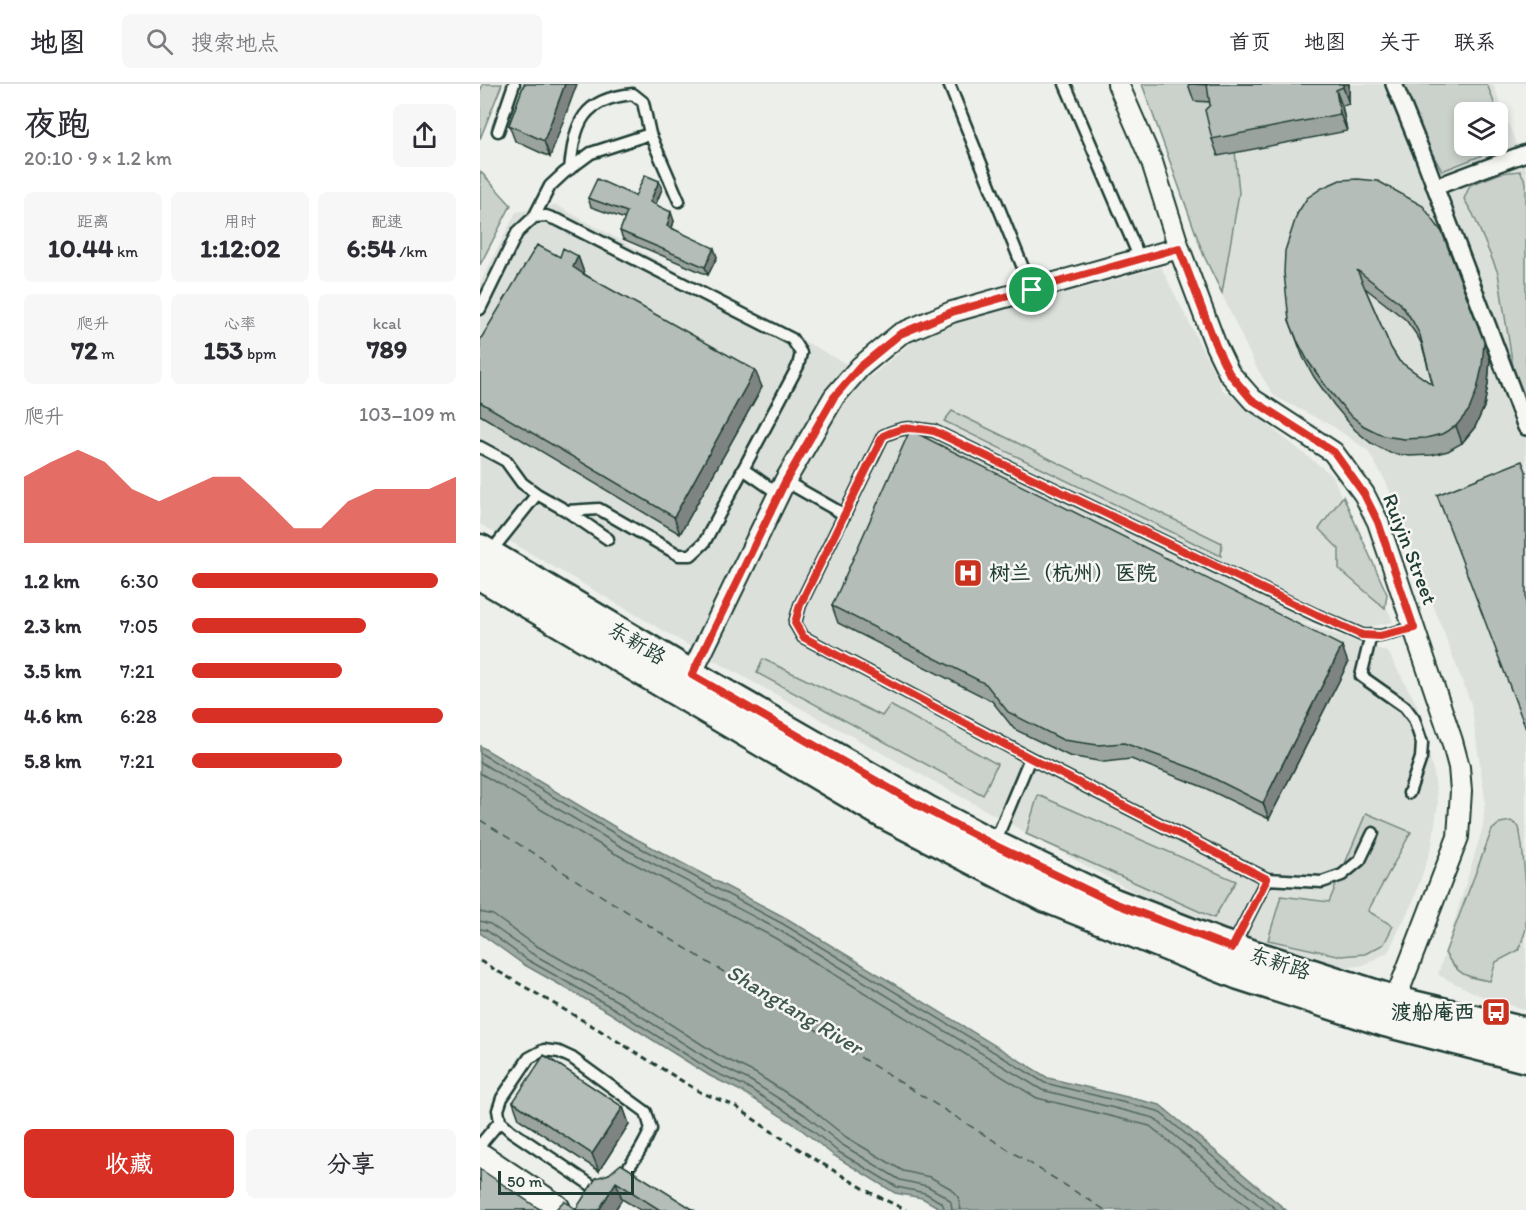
<!DOCTYPE html>
<html lang="zh">
<head>
<meta charset="utf-8">
<style>
	body { margin:0; font-family:Itim,"LXGW WenKai TC",sans-serif; background:#f7f7f7; color:#2b2b33; height:100vh; display:flex; flex-direction:column; font-size:22px; white-space:nowrap }
	* { box-sizing:border-box; margin:0 }
	p { font-size:20px; color:#7c7c81 }
	.icon { flex:none; width:33px; height:33px; fill:none; stroke:currentColor; stroke-width:2; stroke-linecap:round; stroke-linejoin:round }
	.map { position:relative; flex:1; overflow:hidden }
	.sheet { display:flex; flex-direction:column; background:#fff; width:480px }
	.sheet>* { flex:none }
	.buttons { position:absolute; left:974px; top:18px; display:grid; gap:12px }
	.buttons a { display:grid; place-items:center; width:54px; height:54px; border-radius:9px; background:#fff; box-shadow:0 3px 9px #0003; font-size:30px }
	.scale { position:absolute; left:18px; bottom:15px; width:136px; box-sizing:border-box; padding-left:6px; border:3px solid #1f3d34; border-top:0; font-size:16px; line-height:21px; white-space:nowrap; color:#1f3d34; -webkit-text-stroke:4px #f6f6f2; paint-order:stroke }
	.pin { position:absolute; display:grid; place-items:center; width:51px; height:51px; color:#fff; margin:-26px; border:3px solid #fff; border-radius:50%; box-shadow:0 2px 6px #0007 }
	.round { display:grid; place-items:center; flex:none; width:63px; height:63px; border-radius:9px; background:#f7f7f7 }
	.overview { display:flex; align-items:center; justify-content:space-between; height:102px; padding:0 24px }
	h1 { font-size:33px; font-weight:700; line-height:45px }
	.metrics { display:grid; grid-template-columns:repeat(3,1fr); gap:9px; height:102px; padding:6px 24px }
	.metrics div { display:grid; align-content:center; border-radius:9px; background:#f7f7f7; text-align:center }
	.metrics b { font-size:26px; font-weight:700 }
	.metrics small { font-size:16px; font-weight:400 }
	.metrics p { font-size:16px }
	.chart { height:168px; padding:12px 24px }
	.chart p { display:flex; justify-content:space-between }
	.chart svg { width:100%; height:108px; margin-top:6px; fill:#d93025; opacity:.7 }
	.cta { display:flex; gap:12px; margin-top:auto; padding:12px 24px }
	.cta a { flex:1; height:69px; border-radius:9px; background:#d93025; color:#fff; font-size:24px; font-weight:700; line-height:69px; text-align:center }
	.cta a+a { background:#f7f7f7; color:#2b2b33 }
	ul { padding:0 24px; list-style:none; font-size:20px }
	li { display:grid; grid-template-columns:96px 72px 1fr; align-items:center; height:45px }
	li i { height:15px; border-radius:8px; background:#d93025 }
	header { display:flex; align-items:center; gap:36px; box-sizing:border-box; height:84px; padding:0 30px; background:#fff; border-bottom:2px solid #e1e1e2 }
	header strong { font-size:28px }
	nav { display:flex; gap:33px; margin-inline-start:auto; font-size:21px }
	.search { width:420px; height:54px; background:#f7f7f7; display:flex; align-items:center; gap:15px; box-sizing:border-box; padding:0 21px; border-radius:9px; color:#7c7c81; font-size:22px }
	main { display:flex; flex:1; min-height:0 }
	.map>svg:first-child { display:block }
	.built { fill:#dce0db; fill-rule:evenodd }
	.green { fill:#cbd2cc; stroke:#758880; stroke-width:1.5; fill-rule:evenodd }
	.water { fill:#9faaa4; stroke:#6c7e77; stroke-width:1.5 }
	.lines { fill:none; stroke-linecap:round; stroke-linejoin:round }
	.shore { stroke:#526961; stroke-width:1.5 }
	.ferry { stroke:#3f5850; stroke-width:1.5; stroke-dasharray:8 6; stroke-linecap:butt }
	.service-casing { stroke:#1f3d34; stroke-width:15 }
	.pedestrian-casing { stroke:#1f3d34; stroke-width:20 }
	.minor-casing { stroke:#1f3d34; stroke-width:24 }
	.secondary-casing { stroke:#1f3d34; stroke-width:33 }
	.primary-casing { stroke:#1f3d34; stroke-width:36 }
	.path { stroke:#1f3d34; stroke-width:3; stroke-dasharray:6 4.5; stroke-linecap:butt }
	.service { stroke:#f6f6f2; stroke-width:10 }
	.pedestrian { stroke:#f6f6f2; stroke-width:15 }
	.minor { stroke:#f6f6f2; stroke-width:20 }
	.secondary { stroke:#f6f6f2; stroke-width:28 }
	.primary { stroke:#f6f6f2; stroke-width:32 }
	.wall { fill:#9ba39e; stroke:#1f3d34; stroke-width:1.5; fill-rule:evenodd }
	.shaded-wall { fill:#7e8481; stroke:#1f3d34; stroke-width:1.5 }
	.building { fill:#b4bdb8; stroke:#1f3d34; stroke-width:1.5; fill-rule:evenodd }
	.route-casing { stroke:#fff; stroke-width:12 }
	.route { stroke:#d93025; stroke-width:8 }
	.labels { text-anchor:middle; stroke-width:5; stroke-linejoin:round; paint-order:stroke }
	.street-label { font-size:21px; fill:#1f3d34; stroke:#f6f6f2 }
	.poi-label { font-size:21px; font-weight:bold; fill:#1f3d34; stroke:#f6f6f2; text-anchor:start }
	.water-label { font-size:22px; font-style:italic; fill:#3f5850; stroke:#f6f6f2 }
</style>
</head>
<body>
<header>
<strong>地图</strong>
<div class="search"><svg class="icon" aria-label="search" viewBox="0 0 24 24"><circle cx="10" cy="10" r="6"/><path d="M15 15l6 6"/></svg>搜索地点</div>
<nav><a>首页</a><a>地图</a><a>关于</a><a>联系</a></nav>
</header>
<main>
<section class="sheet">
<div class="overview"><div><h1>夜跑</h1><p>20:10 · 9 × 1.2 km</p></div><a class="round"><svg class="icon" aria-label="share" viewBox="0 0 24 24"><path d="M12 15V3M7 8l5-5 5 5M5 13v7h14v-7"/></svg></a></div>
<div class="metrics">
<div><p>距离</p><b>10.44<small> km</small></b></div>
<div><p>用时</p><b>1:12:02</b></div>
<div><p>配速</p><b>6:54<small> /km</small></b></div>
</div>
<div class="metrics">
<div><p>爬升</p><b>72<small> m</small></b></div>
<div><p>心率</p><b>153<small> bpm</small></b></div>
<div><p>kcal</p><b>789</b></div>
</div>
<div class="chart"><p><span>爬升</span>103–109 m</p>
<svg viewBox="0 0 160 44" preserveAspectRatio="none"><path d="M0 44V17L10 11L20 6L30 11L40 22L50 27L60 22L70 17L80 17L90 27L100 38L110 38L120 27L130 22L140 22L150 22L160 17V44z"/></svg>
</div>
<ul>
<li><b>1.2 km</b>6:30<i style="width:93%"></i></li>
<li><b>2.3 km</b>7:05<i style="width:66%"></i></li>
<li><b>3.5 km</b>7:21<i style="width:57%"></i></li>
<li><b>4.6 km</b>6:28<i style="width:95%"></i></li>
<li><b>5.8 km</b>7:21<i style="width:57%"></i></li>
</ul>
<div class="cta"><a>收藏</a><a>分享</a></div>
</section>
<div class="map">
<svg width="1046" height="1126" viewBox="0 0 1046 1126">
	<rect width="100%" height="100%" fill="#edefea"/>
	<filter id="ink" filterUnits="userSpaceOnUse"><feTurbulence type="fractalNoise" baseFrequency=".0167" numOctaves="2"/><feDisplacementMap in="SourceGraphic" scale="12" xChannelSelector="R" yChannelSelector="G"/><feConvolveMatrix kernelMatrix="1 2 1 2 8 2 1 2 1" color-interpolation-filters="sRGB"/></filter>
	<g filter="url(#ink)">
		<!-- built -->
		<path class="built" d="M 662,0 L 1013,0 L 1046,85 L 1046,926 L 999,911 L 958,891 L 1003,743 L 1005,715 L 991,620 L 907,400 L 888,367 L 854,343 L 794,312 L 775,281 L 724,172 ZM 984,28 L 1017,28 L 1017,62 L 984,62 Z
			M 76,121 L 390,293 L 444,248 L 681,183 L 743,306 L 853,392 L 913,538 L 888,543 L 818,538 L 908,568 L 937,621 L 954,690 L 958,720 L 952,761 L 934,815 L 908,868 L 884,881 L 856,885 L 692,829 L 244,582 L 0,440 L 0,200 L 36,128 Z"/>
		<!-- green -->
		<path class="green" d="M 3,0 L 22,0 L 0,55 L 0,7 Z
			M 662,0 L 713,0 L 753,45 L 759,109 L 742,209 L 724,172 Z
			M 918,0 L 1007,0 L 1024,45 L 1021,64 L 962,87 L 952,69 ZM 984,28 L 1017,28 L 1017,62 L 984,62 Z
			M 0,87 L 31,121 L 0,181 Z
			M 1040,87 L 1046,98 L 1046,341 L 1040,326 L 1018,189 L 993,130 L 984,115 L 990,101 L 1021,89 Z
			M 472,327 L 742,459 L 741,472 L 464,337 Z
			M 863,412 L 907,510 L 905,524 L 859,485 L 859,465 L 839,445 Z
			M 283,575 L 402,632 L 410,621 L 517,680 L 503,711 L 277,589 Z
			M 558,711 L 756,797 L 734,834 L 546,750 Z
			M 886,729 L 931,748 L 888,827 L 913,842 L 904,860 L 885,870 L 861,872 L 788,856 L 801,812 L 849,818 Z
			M 1031,737 L 1039,743 L 1042,761 L 1046,802 L 1046,845 L 1039,866 L 1016,878 L 1010,897 C 985,893 978,891 965,869 L 1012,746 L 1020,739 Z"/>
		<!-- water -->
		<path class="water" d="M 0,662 L 145,749 L 306,834 L 568,994 L 680,1021 L 806,1126 L 463,1126 L 442,1114 L 415,1109 L 353,1071 L 317,1042 L 263,1008 L 230,992 L 130,929 L 43,880 L 0,849 Z"/>
		<g class="lines">
			<!-- shore -->
			<path class="shore" d="M 0,669 L 142,754 L 303,840 L 565,999 L 678,1027 L 797,1126
				M 0,678 L 138,761 L 299,846 L 562,1006 L 674,1034 L 785,1126
				M 0,689 L 134,769 L 295,854 L 557,1014 L 670,1042 L 771,1126
				M 0,828 L 13,831 L 55,861 L 142,909 L 240,972 L 275,989 L 330,1024 L 366,1053 L 423,1087 L 450,1093 L 470,1104 L 478,1113 L 481,1126
				M 0,837 L 10,840 L 51,869 L 137,917 L 236,980 L 271,997 L 325,1031 L 361,1060 L 420,1096 L 447,1102 L 465,1112 L 471,1118 L 472,1126
				M 0,845 L 6,846 L 46,875 L 133,924 L 232,987 L 267,1003 L 321,1037 L 357,1067 L 417,1103 L 445,1109 L 462,1119 L 465,1126"/>
			<!-- ferry -->
			<path class="ferry" d="M 0,736 L 625,1126"/>
			<!-- service casing -->
			<g class="service-casing">
				<path id="service" d="M 469,0 L 552,206
					M 585,0 L 660,175
					M 18,47 L 34,0
					M 90,85 C 95,38 102,15 153,10 L 163,18 L 170,50 L 199,117
					M 54,133 L 70,102 L 84,89 L 111,69 L 170,50
					M 0,225 L 37,149 L 54,133 L 66,132 L 80,137 L 312,255 L 321,269 L 318,282 L 224,459 L 211,471 L 199,471 L 119,425 L 87,427 L 57,410 L 42,399 L 26,377 L 0,363
					M 263,385 L 299,410
					M 305,397 L 365,431
					M 87,427 L 128,455
					M 9,470 L 57,410
					M 891,551 L 881,592 L 925,623 L 934,635 L 942,659 L 941,674 L 929,709
					M 893,749 L 880,776 L 862,791 L 842,798 L 787,795 L 550,674 L 323,553 L 315,539 L 320,521 L 403,352 C 424,342 431,343 454,347 L 836,531 L 882,551 L 900,552 L 934,544
					M 514,760 L 550,674
					M 752,864 L 787,795
					M 64,966 L 79,968 L 92,974 L 166,1028 L 171,1045 C 164,1061 143,1099 125,1103 C 121,1104 116,1102 111,1101 L 31,1047 L 20,1037 L 18,1026 L 22,1014 L 49,974 Z
					M 0,1061 L 20,1037"/>
			</g>
			<!-- pedestrian casing -->
			<g class="pedestrian-casing">
				<path id="pedestrian" d="M 914,0 L 945,76 L 1046,343
					M 955,103 L 1046,69"/>
			</g>
			<!-- minor casing -->
			<g class="minor-casing">
				<path id="minor" d="M 638,0 L 672,78 L 699,164 L 736,262 L 749,289 L 772,315 L 853,368 L 884,410 L 898,438 L 972,657 L 979,683 L 981,707 L 978,753 L 911,927
					M 206,601 L 305,397 L 354,313 L 380,283 L 420,250 L 472,228 L 699,164"/>
			</g>
			<!-- secondary casing -->
			<g class="secondary-casing">
				<path id="secondary" d="M 0,465 L 212,591 L 447,726 L 514,761 L 634,819 L 740,860 L 916,917 L 1046,948
					M 0,491 L 404,730 L 567,814 L 759,891 L 905,938 L 1046,974"/>
			</g>
			<!-- primary casing -->
			<g class="primary-casing">
				<path id="primary" d="M 0,1076 L 74,1126"/>
			</g>
			<!-- path -->
			<path class="path" d="M 0,877 L 116,944 L 220,1008 L 255,1022 L 285,1043 L 336,1076 L 393,1110 L 426,1126"/>
			<!-- service -->
			<use href="#service" class="service"/>
			<!-- pedestrian -->
			<use href="#pedestrian" class="pedestrian"/>
			<!-- minor -->
			<use href="#minor" class="minor"/>
			<!-- secondary -->
			<use href="#secondary" class="secondary"/>
			<!-- primary -->
			<use href="#primary" class="primary"/>
		</g>
		<!-- wall -->
		<path class="wall" d="M 44,0 L 70,73 L 35,57 L 29,41 Z
			M 708,0 L 869,0 L 869,20 L 862,22 L 867,47 L 738,72 L 732,55 L 730,18 L 714,17 Z
			M 179,97 L 182,105 L 176,120 L 194,137 L 192,144 L 237,173 L 228,191 L 143,155 L 140,147 L 145,135 L 111,123 L 108,114 L 155,112 Z
			M 817,130 L 1010,275 L 1008,300 L 1004,323 L 995,343 L 982,359 L 968,367 L 952,371 L 930,372 L 910,369 L 891,359 L 875,346 L 854,321 L 834,293 L 823,273 L 809,236 ZM 885,204 L 926,236 L 938,253 L 942,261 L 953,301 L 919,277 L 911,264 Z
			M 98,172 L 104,189 L 104,190 L 282,303 L 200,450 L 0,331 L 0,256 L 80,173 Z
			M 352,522 L 868,579 L 789,735 L 723,703 L 651,675 L 624,678 L 589,672 L 534,645 L 512,617 L 358,539 Z
			M 33,1018 L 143,1023 L 149,1040 L 119,1087 L 39,1035 Z
			M 129,1090 L 214,1126 L 160,1126 L 142,1115 L 135,1126 L 75,1126 L 96,1125 Z"/>
		<!-- shaded-wall -->
		<path class="shaded-wall" d="M 85,0 L 97,0 L 70,73 L 64,57 Z
			M 863,0 L 869,0 L 869,20 L 863,3 Z
			M 856,6 L 862,22 L 867,47 L 860,30 Z
			M 179,97 L 182,105 L 173,126 L 170,118 Z
			M 191,128 L 194,137 L 190,150 L 187,142 Z
			M 234,164 L 237,173 L 228,191 L 225,183 Z
			M 98,172 L 104,189 L 99,199 L 93,183 Z
			M 1004,258 L 1010,275 L 1008,300 L 1004,323 L 995,343 L 982,359 L 976,342 Z
			M 275,286 L 282,303 L 200,450 L 194,433 Z
			M 862,562 L 868,579 L 789,735 L 783,719 Z
			M 143,1023 L 149,1040 L 119,1087 L 112,1070 Z
			M 136,1098 L 142,1115 L 135,1126 L 119,1126 Z"/>
		<!-- building -->
		<path class="building" d="M 44,0 L 85,0 L 64,57 L 29,41 Z
			M 710,0 L 863,0 L 863,3 L 856,6 L 860,30 L 732,55 L 725,26 L 730,21 L 727,1 Z
			M 165,91 L 179,97 L 170,118 L 191,128 L 187,142 L 234,164 L 225,183 L 140,147 L 147,128 L 108,114 L 117,95 L 155,112 Z
			M 878,95 L 898,97 L 943,122 L 962,148 L 1004,258 L 1002,283 L 997,306 L 989,326 L 976,342 L 962,350 L 946,354 L 924,355 L 904,352 L 884,342 L 868,329 L 848,305 L 828,277 L 817,256 L 809,236 L 804,189 L 805,167 L 817,130 L 827,114 L 842,104 L 860,96 ZM 877,186 L 920,219 L 932,236 L 940,251 L 953,301 L 919,277 L 911,264 Z
			M 57,161 L 80,173 L 83,164 L 98,172 L 93,183 L 105,191 L 275,286 L 194,433 L 0,318 L 0,256 Z
			M 430,346 L 862,562 L 783,719 L 717,686 L 644,659 L 618,661 L 583,656 L 528,628 L 506,600 L 352,522 Z
			M 1042,377 L 1046,387 L 1046,645 L 957,411 Z
			M 64,971 L 143,1023 L 112,1070 L 33,1018 Z
			M 141,1080 L 214,1126 L 180,1126 L 136,1098 L 119,1126 L 75,1126 L 84,1117 L 96,1125 L 116,1094 L 129,1090 Z
			M 0,1085 L 58,1124 L 62,1126 L 0,1126 Z"/>
	</g>
	<g class="lines" filter="url(#ink)">
		<!-- route casing -->
		<g class="route-casing">
			<path id="route" d="M 699,164 L 736,262 L 749,289 L 771,315 L 854,368 L 884,410 L 898,438 L 934,544 L 900,552 L 882,551 L 837,531 L 454,347 C 431,343 424,342 403,352 L 320,521 L 315,539 L 323,553 L 550,674 L 787,795 L 752,864 L 634,819 L 514,761 L 447,726 L 212,591 L 305,398 L 354,313 L 380,283 L 420,250 L 472,228 Z"/>
		</g>
		<!-- route -->
		<use href="#route" class="route"/>
	</g>
	<!-- icons -->
	<defs>
		<g id="hospital-square" transform="scale(1.5)"><rect x="-9" y="-9" width="18" height="18" rx="4" fill="#c8321e" stroke="#f6f6f2"/><path d="M-5-5h3v3.5h4V-5h3V5h-3V1.5h-4V5h-3Z" fill="#fff"/></g>
		<g id="bus-square" transform="scale(1.5)"><rect x="-9" y="-9" width="18" height="18" rx="4" fill="#c8321e" stroke="#f6f6f2"/><path d="M-5-6H5V4H4V6H2V4H-2V6H-4V4H-5ZM-3.5-4V0h7V-4ZM-3.5 1.2v1.5H-2V1.2ZM2 1.2v1.5H3.5V1.2Z" fill="#fff"/></g>
	</defs>
	<g fill-rule="evenodd">
		<use href="#hospital-square" x="488" y="489"/>
		<use href="#bus-square" x="1016" y="928"/>
	</g>
	<g class="labels">
		<!-- street labels -->
		<g class="street-label">
			<text transform="translate(930 465) rotate(69)" y="7">Ruiyin Street</text>
			<text transform="translate(157 559) rotate(31)" y="7">东新路</text>
			<text transform="translate(800 879) rotate(18)" y="7">东新路</text>
		</g>
		<!-- poi labels -->
		<g class="poi-label">
			<text x="509" y="496">树兰（杭州）医院</text>
			<text x="995" y="935" text-anchor="end">渡船庵西</text>
		</g>
		<!-- water labels -->
		<g class="water-label">
			<text transform="translate(315 925) rotate(31)" y="8">Shangtang River</text>
		</g>
	</g>
</svg>
<div class="buttons">
<a><svg class="icon" aria-label="layers" viewBox="0 0 24 24"><path d="M12 4l9 5-9 5-9-5zM3 14l9 5 9-5"/></svg></a>
</div>
<div class="scale">50 m</div>
<div class="pin" style="left:552px;top:206px;background:#1e9e55"><svg class="icon" aria-label="arrive" viewBox="0 0 24 24"><path d="M6 21V4h12l-3 4 3 4H6"/></svg></div>
</div>
</main>
</body>
</html>
